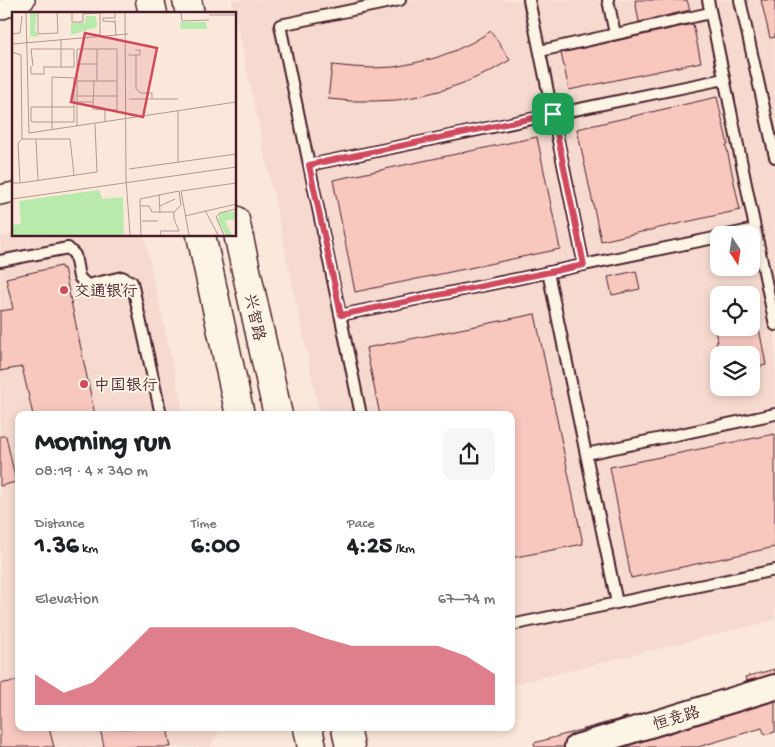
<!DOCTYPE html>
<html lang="en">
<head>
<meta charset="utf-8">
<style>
	body { margin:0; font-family:"Gochi Hand","LXGW WenKai TC",sans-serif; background:#f6f6f6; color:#202124; height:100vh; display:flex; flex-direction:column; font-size:19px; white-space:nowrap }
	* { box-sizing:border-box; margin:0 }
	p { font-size:16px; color:#757577 }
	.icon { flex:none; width:28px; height:28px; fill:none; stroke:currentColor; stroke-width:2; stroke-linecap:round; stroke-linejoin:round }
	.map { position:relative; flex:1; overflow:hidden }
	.details { position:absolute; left:15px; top:411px; width:500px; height:320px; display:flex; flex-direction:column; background:#fff; border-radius:10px; box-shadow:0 2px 8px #0003 }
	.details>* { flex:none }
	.needle { width:32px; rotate:168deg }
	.controls { position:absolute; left:710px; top:226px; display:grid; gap:10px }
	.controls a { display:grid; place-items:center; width:50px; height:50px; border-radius:10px; background:#fff; box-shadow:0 2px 8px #0003; font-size:25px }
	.pin { position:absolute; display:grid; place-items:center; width:42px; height:42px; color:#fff; margin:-21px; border-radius:10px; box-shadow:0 2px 8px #0006 }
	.round { display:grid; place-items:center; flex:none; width:52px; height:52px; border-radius:10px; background:#f6f6f6 }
	.summary { display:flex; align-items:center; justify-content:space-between; height:85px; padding:0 20px }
	h1 { font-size:28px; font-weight:700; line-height:38px }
	.metrics { display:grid; grid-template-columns:repeat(3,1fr); gap:8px; height:85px; padding:5px 20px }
	.metrics div { display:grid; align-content:center }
	.metrics b { font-size:25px; font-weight:700 }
	.metrics small { font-size:14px; font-weight:400 }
	.metrics p { font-size:14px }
	.chart { height:140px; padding:10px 20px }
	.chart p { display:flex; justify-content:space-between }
	.chart svg { width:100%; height:90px; margin-top:5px; fill:#d1495b; opacity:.7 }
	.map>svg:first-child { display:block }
	.built { fill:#f6dacf; fill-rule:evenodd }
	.building { fill:#f8c8bf; stroke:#4a1f2b }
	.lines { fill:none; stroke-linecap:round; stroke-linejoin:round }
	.service-casing { stroke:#4a1f2b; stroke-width:14 }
	.minor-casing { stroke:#4a1f2b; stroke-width:22 }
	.tertiary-casing { stroke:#4a1f2b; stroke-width:28 }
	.secondary-casing { stroke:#4a1f2b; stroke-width:31 }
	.service { stroke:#fcf5e5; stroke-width:10 }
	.minor { stroke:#fcf5e5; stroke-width:19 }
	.tertiary { stroke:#fcf5e5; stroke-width:24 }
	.secondary { stroke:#fcf5e5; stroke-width:28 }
	.route-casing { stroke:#fff; stroke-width:10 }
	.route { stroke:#d1495b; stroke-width:6 }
	.poi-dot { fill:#d1495b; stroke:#fcf5e5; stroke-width:2 }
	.labels { text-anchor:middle; stroke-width:4; stroke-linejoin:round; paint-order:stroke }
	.poi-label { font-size:16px; fill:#4a1f2b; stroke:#fcf5e5; text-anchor:start }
	.street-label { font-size:16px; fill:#4a1f2b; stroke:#fcf5e5 }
	.inset-road { fill:none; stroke:#b49894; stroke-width:1 }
	.view { fill:#d1495b; fill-opacity:0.15; stroke:#d1495b; stroke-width:2.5 }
	.inset-edge { fill:none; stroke:#4a1f2b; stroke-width:2.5 }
</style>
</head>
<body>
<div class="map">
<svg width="775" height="747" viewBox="0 0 775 747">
	<rect width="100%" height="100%" fill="#fbe8da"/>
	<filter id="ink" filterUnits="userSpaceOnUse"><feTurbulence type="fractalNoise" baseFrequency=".02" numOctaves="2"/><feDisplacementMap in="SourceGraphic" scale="10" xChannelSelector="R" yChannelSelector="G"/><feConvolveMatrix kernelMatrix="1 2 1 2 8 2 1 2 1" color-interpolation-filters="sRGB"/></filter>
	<g filter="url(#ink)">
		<!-- built -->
		<path class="built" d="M 232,0 L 775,0 L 775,620 L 511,685 L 511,415 L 320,415 ZM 719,235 L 751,235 L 751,268 L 719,268 ZM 719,295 L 751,295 L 751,328 L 719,328 ZM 719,355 L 751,355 L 751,388 L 719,388 Z
			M 14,234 L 144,235 L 184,415 L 19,415 L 19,728 L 221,728 L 210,747 L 0,747 L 0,237 Z"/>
		<!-- building -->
		<path class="building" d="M 635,0 L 687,0 L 690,10 L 639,22 Z
			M 761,0 L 775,0 L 775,37 L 770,38 Z
			M 693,24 L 701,62 L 569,90 L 561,53 Z
			M 491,31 L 510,60 L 489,72 L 466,82 L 443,90 L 419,96 L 397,100 L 374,101 L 351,101 L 328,99 L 332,65 L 353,67 L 373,68 L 394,67 L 414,63 L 435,58 L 454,51 L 473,42 Z
			M 717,97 L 728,145 L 726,145 L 740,210 L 601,241 L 577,129 Z
			M 537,137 L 560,249 L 355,292 L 333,180 Z
			M 61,266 L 62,269 L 64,268 L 95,415 L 33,415 L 22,367 L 0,371 L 0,311 L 13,309 L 6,278 Z
			M 636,271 L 640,289 L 612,295 L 608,277 Z
			M 535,314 L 583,544 L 511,558 L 511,415 L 380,415 L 366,348 Z
			M 714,328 L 759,328 L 766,365 L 751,368 L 751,355 L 719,355 L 716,342 L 718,342 Z
			M 775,434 L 775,547 L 631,578 L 610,467 Z
			M 0,436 L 6,436 L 16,482 L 0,486 Z
			M 775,669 L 775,674 L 746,681 L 745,677 Z
			M 19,680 L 19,728 L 49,728 L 54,747 L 0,747 L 0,684 Z
			M 775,701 L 775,732 L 765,735 L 762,728 L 698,747 L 624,747 Z
			M 627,717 L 573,734 L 567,738 L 564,743 L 564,747 L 535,747 L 534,743 Z
			M 100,728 L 167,728 L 171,747 L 104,747 Z"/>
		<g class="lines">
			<!-- service casing -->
			<g class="service-casing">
				<path id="service" d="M 529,0 L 584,265
					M 608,0 L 615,34
					M 708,0 L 775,325
					M 740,0 L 775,157
					M 540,51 L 710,13
					M 309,165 L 724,79
					M 727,235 L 755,229
					M 0,261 L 68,248 L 75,255 L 79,277 L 87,285 L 122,277 L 132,282 L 161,415
					M 548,272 L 617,603
					M 341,315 L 719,237
					M 361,415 L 280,25 L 400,0
					M 586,454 L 775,414
					M 511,625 L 775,570"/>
			</g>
			<!-- minor casing -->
			<g class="minor-casing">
				<path id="minor" d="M 0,10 L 25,0
					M 0,195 L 14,192"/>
			</g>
			<!-- tertiary casing -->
			<g class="tertiary-casing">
				<path id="tertiary" d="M 577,747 L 775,687"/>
			</g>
			<!-- secondary casing -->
			<g class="secondary-casing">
				<path id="secondary" d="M 150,0 L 153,14
					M 187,0 L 190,14
					M 235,220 L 278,415
					M 201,235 L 240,415
					M 308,728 L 312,747
					M 346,728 L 350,747"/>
			</g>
			<!-- service -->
			<use href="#service" class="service"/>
			<!-- minor -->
			<use href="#minor" class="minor"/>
			<!-- tertiary -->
			<use href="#tertiary" class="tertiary"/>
			<!-- secondary -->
			<use href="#secondary" class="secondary"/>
		</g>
	</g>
	<g class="lines" filter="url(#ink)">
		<!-- route casing -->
		<g class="route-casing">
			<path id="route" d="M 553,114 L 584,265 L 341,315 L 309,165 Z"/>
		</g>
		<!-- route -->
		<use href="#route" class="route"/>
	</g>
	<!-- markers -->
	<g class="poi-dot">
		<circle cx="64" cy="290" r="5"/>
		<circle cx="84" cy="384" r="5"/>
	</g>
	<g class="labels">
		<!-- poi labels -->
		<g class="poi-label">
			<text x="74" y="296">交通银行</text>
			<text x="94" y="390">中国银行</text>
		</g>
		<!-- street labels -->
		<g class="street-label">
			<text transform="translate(256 317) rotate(78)" y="6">兴智路</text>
			<text transform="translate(676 717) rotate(-17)" y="6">恒竞路</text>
		</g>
	</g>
	<!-- overview -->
	<g transform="translate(12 12)">
		<rect width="224" height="224" fill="#fbe8da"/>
		<path d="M 18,0 L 25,0 L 23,17 L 26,25 L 18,24 ZM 74,4 L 84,4 L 85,15 L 59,23 L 59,11 L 73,11 ZM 168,10 L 194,10 L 195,17 L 169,17 ZM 87,178 L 90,187 L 111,185 L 112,223 L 0,223 L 0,213 L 9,212 L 7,189 ZM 214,200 L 224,200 L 224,207 L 213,209 L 220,223 L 214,223 L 206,209 L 207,202 Z" fill="#b8ebab"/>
		<path class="inset-road" d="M 14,0 L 17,121 L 224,90M 26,0 L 26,22 L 46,21 L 45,0M 60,0 L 60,10 L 71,10 L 71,2 L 101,0M 103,0 L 103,6 L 91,6 L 91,9 L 103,10M 113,0 L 114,167 L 118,223M 169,0 L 170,9 L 197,8M 197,3 L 224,3M 103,8 L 104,24M 0,22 L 8,21 L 10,4M 88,25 L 88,2M 0,32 L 116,22M 0,40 L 9,43 L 10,127 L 6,131 L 8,171 L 0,171M 116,43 L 128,43 L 128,38 L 123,38M 124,43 L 124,77 L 129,81 L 140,81 L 140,87M 65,52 L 85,52M 19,54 L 19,62 L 32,62 L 32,54M 21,54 L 19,37 L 49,37 L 49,28M 32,55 L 62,55 L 62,37 L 49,37 L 49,55M 65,69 L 105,69M 82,69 L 81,97 L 93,98M 85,69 L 85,37M 65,84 L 105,84M 117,87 L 166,87M 65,90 L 81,90M 65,114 L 65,37 L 105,37 L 105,98 L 93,98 L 93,110M 40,118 L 40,65 L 62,66 L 62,95 L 19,95 L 19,109 L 22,110 L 62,110 L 62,95M 10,127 L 58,127 L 62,163M 24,127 L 26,168M 166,150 L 166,99M 117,157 L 224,142M 8,171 L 85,160 L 83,112M 147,182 L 148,201M 0,187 L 224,155M 129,194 L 137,194 L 140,200 L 162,200M 148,194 L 163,187M 193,198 L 206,223M 173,204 L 224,192M 130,209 L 146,209M 129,223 L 128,187 L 167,179 L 169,193 L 162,200 L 162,207 L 167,219 L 148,219 L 149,223M 177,223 L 169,179 L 224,171M 212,223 L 204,205 L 208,201 L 224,197"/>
		<path class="view" d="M 73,21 L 145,36 L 131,105 L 59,90 Z"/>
		<rect width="224" height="224" class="inset-edge"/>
	</g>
</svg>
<div class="controls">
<a><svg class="needle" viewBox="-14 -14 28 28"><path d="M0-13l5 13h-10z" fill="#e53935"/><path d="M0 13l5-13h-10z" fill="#757577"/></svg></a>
<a><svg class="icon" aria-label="locate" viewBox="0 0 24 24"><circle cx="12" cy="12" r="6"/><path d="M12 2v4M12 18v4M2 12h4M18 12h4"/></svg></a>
<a><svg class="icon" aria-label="layers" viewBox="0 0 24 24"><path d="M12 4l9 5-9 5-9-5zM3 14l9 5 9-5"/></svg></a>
</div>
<div class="pin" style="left:553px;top:114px;background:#1e9e55"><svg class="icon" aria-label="arrive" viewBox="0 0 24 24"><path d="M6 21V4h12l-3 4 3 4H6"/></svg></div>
<section class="details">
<div class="summary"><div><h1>Morning run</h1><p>08:19 · 4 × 340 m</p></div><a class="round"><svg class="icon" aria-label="share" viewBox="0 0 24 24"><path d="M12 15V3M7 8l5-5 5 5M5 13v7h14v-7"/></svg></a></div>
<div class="metrics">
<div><p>Distance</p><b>1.36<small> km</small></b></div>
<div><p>Time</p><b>6:00</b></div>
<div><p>Pace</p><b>4:25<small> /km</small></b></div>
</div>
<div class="chart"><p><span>Elevation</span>67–74 m</p>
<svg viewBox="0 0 160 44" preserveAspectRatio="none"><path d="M0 44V29L10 38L20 33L30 20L40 6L50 6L60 6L70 6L80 6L90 6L100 11L110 15L120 15L130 15L140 15L150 20L160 29V44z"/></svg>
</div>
</section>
</div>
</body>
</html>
